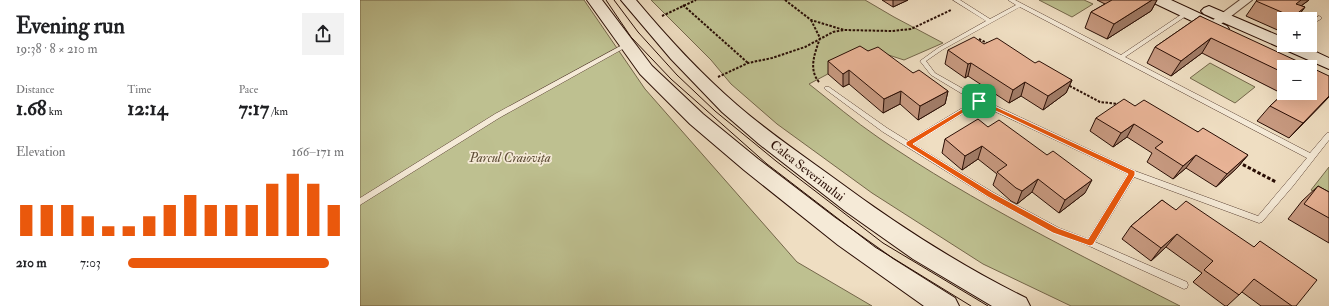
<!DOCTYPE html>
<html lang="en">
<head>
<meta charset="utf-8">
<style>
	body { margin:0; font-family:"IM FELL Double Pica",serif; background:#f2f2f2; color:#202124; height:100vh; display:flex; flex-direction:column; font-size:15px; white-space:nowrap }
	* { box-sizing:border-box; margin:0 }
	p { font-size:13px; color:#757577 }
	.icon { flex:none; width:22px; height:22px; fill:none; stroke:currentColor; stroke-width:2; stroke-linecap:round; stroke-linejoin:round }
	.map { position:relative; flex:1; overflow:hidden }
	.side { display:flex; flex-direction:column; background:#fff; width:360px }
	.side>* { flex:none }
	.buttons { position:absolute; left:917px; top:12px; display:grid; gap:8px }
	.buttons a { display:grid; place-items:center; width:40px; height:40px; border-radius:0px; background:#fff; box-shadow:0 4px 16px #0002; font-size:20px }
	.pin { position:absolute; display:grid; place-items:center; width:34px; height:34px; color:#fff; margin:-17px; border-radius:8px; box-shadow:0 2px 6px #0006 }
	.round { display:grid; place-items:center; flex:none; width:42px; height:42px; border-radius:0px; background:#f2f2f2 }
	.headline { display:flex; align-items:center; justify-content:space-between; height:68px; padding:0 16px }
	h1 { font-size:22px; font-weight:700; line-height:30px }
	.stats { display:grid; grid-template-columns:repeat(3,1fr); gap:6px; height:68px; padding:4px 16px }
	.stats div { display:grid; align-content:center }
	.stats b { font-size:20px; font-weight:700 }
	.stats small { font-size:11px; font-weight:400 }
	.stats p { font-size:11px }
	.chart { height:112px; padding:8px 16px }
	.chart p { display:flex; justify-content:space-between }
	.chart svg { width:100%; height:72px; margin-top:4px; stroke:#ea580c; stroke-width:6 }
	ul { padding:0 16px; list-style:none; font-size:13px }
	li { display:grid; grid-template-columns:64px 48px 1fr; align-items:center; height:30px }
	li i { height:10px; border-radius:5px; background:#ea580c }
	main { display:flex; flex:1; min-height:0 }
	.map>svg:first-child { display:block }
	.green { fill:#bec090; stroke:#74664a }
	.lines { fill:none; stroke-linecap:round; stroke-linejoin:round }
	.lane-casing { stroke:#5a4134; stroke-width:1 }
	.street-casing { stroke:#5a4134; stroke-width:2 }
	.secondary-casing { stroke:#290d04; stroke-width:2 }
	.path-far1 { stroke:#290d04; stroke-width:2; stroke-dasharray:2.5 1.5; stroke-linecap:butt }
	.path { stroke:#290d04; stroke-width:3; stroke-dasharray:3.5 2; stroke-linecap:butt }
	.lane { fill:#f5ead7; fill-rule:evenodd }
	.street { fill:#f5ead7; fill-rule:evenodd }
	.secondary { fill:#f5ead7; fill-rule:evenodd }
	.tram { stroke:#290d04; stroke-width:1 }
	.wall { fill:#c89a81; stroke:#290d04 }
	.shaded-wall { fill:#a27d69; stroke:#290d04 }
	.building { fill:#e8b396; stroke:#290d04 }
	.route { fill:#ea580c; stroke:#fff; fill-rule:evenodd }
	.labels { text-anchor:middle; stroke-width:3.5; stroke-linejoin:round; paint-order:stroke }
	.park-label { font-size:13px; font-style:italic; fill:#5d4c35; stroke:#f5ead7 }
	.street-label { font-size:13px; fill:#290d04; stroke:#f5ead7 }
</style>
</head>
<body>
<main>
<section class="side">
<div class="headline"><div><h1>Evening run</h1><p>19:38 · 8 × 210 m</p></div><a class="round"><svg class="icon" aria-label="share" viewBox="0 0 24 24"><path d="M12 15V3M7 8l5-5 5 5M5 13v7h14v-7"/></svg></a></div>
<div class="stats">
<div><p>Distance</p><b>1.68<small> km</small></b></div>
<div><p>Time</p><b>12:14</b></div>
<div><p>Pace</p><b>7:17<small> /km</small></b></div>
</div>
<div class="chart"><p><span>Elevation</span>166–171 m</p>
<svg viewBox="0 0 160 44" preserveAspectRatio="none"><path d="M5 44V25M15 44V25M25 44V25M35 44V32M45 44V38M55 44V38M65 44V32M75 44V25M85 44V19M95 44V25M105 44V25M115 44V25M125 44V12M135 44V6M145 44V12M155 44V25"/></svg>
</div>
<ul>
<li><b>210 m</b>7:03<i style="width:93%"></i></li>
</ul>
</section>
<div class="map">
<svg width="969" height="306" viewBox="0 0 969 306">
	<rect width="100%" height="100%" fill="#efdec2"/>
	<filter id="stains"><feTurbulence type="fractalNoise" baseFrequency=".005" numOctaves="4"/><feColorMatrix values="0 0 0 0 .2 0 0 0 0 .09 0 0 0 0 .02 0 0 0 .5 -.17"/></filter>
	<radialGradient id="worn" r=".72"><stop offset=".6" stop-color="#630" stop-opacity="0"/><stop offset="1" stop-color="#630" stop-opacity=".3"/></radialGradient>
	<!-- green -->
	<path class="green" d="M 0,0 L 224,0 L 285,89 L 437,262 L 512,306 L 0,306 Z
		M 291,0 L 505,0 L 534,17 L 583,43 L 544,60 L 513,50 L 449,84 C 472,102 494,121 519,138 C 614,203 718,254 820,306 L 711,306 L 623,264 L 512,193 L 417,124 L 371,84 L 351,60 Z
		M 679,0 L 724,0 L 733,4 L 712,17 Z
		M 850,63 L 895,87 L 875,103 L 830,78 Z
		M 969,167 L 969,199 L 951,190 Z"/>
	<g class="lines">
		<!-- lane casing -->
		<g class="lane-casing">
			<path id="lane" d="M 593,0 L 600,0 L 630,19 L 656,5 L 648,0 L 655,0 L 761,55 L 825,12 L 829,12 L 829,14 L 765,57 L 950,153 L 967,133 L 969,133 L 969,140 L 933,186 L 902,222 L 899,223 L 774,177 L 735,242 L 827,282 L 828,285 L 827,288 L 824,289 L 727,245 L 693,232 L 628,197 L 523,132 L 465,89 L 464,88 L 465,87 L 469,87 L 527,128 L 548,141 L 614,101 L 571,75 L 560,61 L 578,48 L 626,21 ZM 660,7 L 947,158 L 898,216 L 775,171 L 621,99 L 575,73 L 566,61 L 582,50 ZM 619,104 L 768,174 L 728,239 L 699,228 L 634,193 L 553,144 Z
				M 959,16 L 961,17 L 961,19 L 950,25 L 950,21 Z
				M 266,43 L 268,44 L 268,46 L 139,118 L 0,205 L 0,198 L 135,114 Z"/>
		</g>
		<!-- street casing -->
		<g class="street-casing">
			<path id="street" d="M 880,0 L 892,0 L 857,27 L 849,27 L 847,25 L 849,23 Z"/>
		</g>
		<!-- secondary casing -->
		<g class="secondary-casing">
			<path id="secondary" d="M 227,0 L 242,0 L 292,66 L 343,114 L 398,159 L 474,217 L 533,259 L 595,298 L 599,306 L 564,306 L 478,245 L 384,170 L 330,124 L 280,74 Z
				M 261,0 L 276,0 C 307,37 340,73 377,105 C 407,131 439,153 471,176 C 533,222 597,264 666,298 L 670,306 L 632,306 L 553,259 L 485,211 L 399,144 L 362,112 L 311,59 Z
				M 792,0 L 811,0 L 867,26 L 869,29 L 867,32 L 861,34 L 855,32 L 794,3 Z
				M 849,6 L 924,38 L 924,45 L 941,45 L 969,58 L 969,69 L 844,14 L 841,11 L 844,8 Z"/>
		</g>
		<!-- path-far1 -->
		<path class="path-far1" d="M 425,0 L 451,20 L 484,30
			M 323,5 L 388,63
			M 302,16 L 336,0
			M 451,20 L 460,38 C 455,53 448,69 459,82
			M 619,39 L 629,44
			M 358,77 L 388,63 L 412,58 L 445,47 L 473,32 L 484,30 L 532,31 L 551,29 L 591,10
			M 706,84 L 740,102 L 759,104"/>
		<!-- path -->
		<path class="path" d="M 878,162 L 916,182"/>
		<!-- lane -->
		<use href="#lane" class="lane"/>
		<!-- street -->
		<use href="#street" class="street"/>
		<!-- secondary -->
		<use href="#secondary" class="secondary"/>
		<!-- tram -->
		<path class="tram" d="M 246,0 L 271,37 L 311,79 L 407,164 L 515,247 L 611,306
			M 254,0 L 278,32 L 317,75 L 355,111 L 416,161 L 523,243 L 628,306"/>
	</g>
	<!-- wall -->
	<path class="wall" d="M 522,0 L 548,0 L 533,7 Z
		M 737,0 L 797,0 L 791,11 L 747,39 L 725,28 L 731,12 L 745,4 Z
		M 897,0 L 949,0 L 941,6 L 945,7 L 936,19 L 924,19 L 924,31 L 922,32 L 886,16 Z
		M 840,16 L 924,67 L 924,93 L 969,97 L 929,138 L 897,121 L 910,106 L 923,94 L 842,53 L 811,76 L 787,63 L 795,47 Z
		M 624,44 L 712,80 L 706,93 L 683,110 L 661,96 L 649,103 L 608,76 L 605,78 L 585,64 L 588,50 Z
		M 508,51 L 553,73 L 588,91 L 585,104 L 558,120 L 540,104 L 523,113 L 489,84 L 483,87 L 468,74 L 468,61 Z
		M 775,106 L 838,132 L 888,155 L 877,168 L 856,187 L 826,168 L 813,179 L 787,162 L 792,153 L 767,137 L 753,147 L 730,131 L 736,118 Z
		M 628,127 L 725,193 L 699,213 L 672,192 L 657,204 L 651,201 L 633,185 L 637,174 L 618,159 L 602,170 L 582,153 L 585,139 Z
		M 958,186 L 969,192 L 969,243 L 928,219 L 942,201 Z
		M 802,200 L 936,306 L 901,306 L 882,292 L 867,306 L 865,306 L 833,282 L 842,273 L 806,247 L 791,261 L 762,239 L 771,226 Z"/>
	<!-- shaded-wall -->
	<path class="shaded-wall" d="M 533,0 L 548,0 L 533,7 Z
		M 792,0 L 797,0 L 791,11 L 747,39 L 754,24 Z
		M 940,0 L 949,0 L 934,11 L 936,4 Z
		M 945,7 L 936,19 L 931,19 L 933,17 Z
		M 851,38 L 842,53 L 811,76 L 821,61 Z
		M 611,63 L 608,76 L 605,78 L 608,64 Z
		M 489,70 L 489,84 L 483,87 L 483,74 Z
		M 712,80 L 706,93 L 683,110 L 688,96 Z
		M 665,82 L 661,96 L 649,103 L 653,90 Z
		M 541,91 L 540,104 L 523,113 L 524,99 Z
		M 588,91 L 585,104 L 558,120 L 560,106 Z
		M 969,96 L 968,98 L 929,138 L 943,123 Z
		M 774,124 L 767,137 L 753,147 L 761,133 Z
		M 622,146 L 618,159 L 602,170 L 605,156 Z
		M 836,155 L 826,168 L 813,179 L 823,166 Z
		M 888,155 L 877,168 L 856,187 L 867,174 Z
		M 678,179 L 672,192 L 657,204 L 662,191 Z
		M 732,180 L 725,193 L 699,213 L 705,200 Z
		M 817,234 L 806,247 L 791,261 L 801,248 Z"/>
	<!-- building -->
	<path class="building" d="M 752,0 L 792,0 L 754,24 L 731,12 Z
		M 897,0 L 941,0 L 936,4 L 945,7 L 933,17 L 896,1 Z
		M 840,16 L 950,67 L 924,67 L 924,73 L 851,38 L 821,61 L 795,47 Z
		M 614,37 L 624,44 L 637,38 L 675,63 L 679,61 L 712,80 L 688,96 L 665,82 L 653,90 L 611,63 L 608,64 L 588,50 Z
		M 500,46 L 508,51 L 518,47 L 553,73 L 559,70 L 588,91 L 560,106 L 541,91 L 524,99 L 489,70 L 483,74 L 468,61 Z
		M 950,67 L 969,76 L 969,96 L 943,123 L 910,106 L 924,93 L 950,93 Z
		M 764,99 L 775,106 L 784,100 L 838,132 L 843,128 L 888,155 L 867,174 L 836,155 L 823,166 L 795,148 L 803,142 L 774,124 L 761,133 L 736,118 Z
		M 618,119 L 628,127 L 639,120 L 687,155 L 693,151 L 732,180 L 705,200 L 678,179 L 662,191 L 656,188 L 637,172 L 647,165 L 622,146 L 605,156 L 585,139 Z
		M 958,186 L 969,192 L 969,218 L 944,204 Z
		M 802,200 L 816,210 L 826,201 L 894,247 L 900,241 L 957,280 L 936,306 L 932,306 L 894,279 L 879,295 L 844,270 L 853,261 L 817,234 L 801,248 L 771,226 Z"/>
	<!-- route -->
	<path class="route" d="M 619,99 L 775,171 L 775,175 L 733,245 L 730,246 L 693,233 L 628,197 L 546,145 L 546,142 ZM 619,103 L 768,174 L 728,239 L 698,228 L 633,193 L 553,144 Z"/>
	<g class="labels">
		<!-- park labels -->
		<g class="park-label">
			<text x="150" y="162">Parcul Craiovița</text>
		</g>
		<!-- street labels -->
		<g class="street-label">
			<text transform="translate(448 170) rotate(38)" y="5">Calea Severinului</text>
		</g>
	</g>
	<rect width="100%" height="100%" filter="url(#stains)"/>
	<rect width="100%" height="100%" fill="url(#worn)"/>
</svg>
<div class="buttons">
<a>+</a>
<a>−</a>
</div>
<div class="pin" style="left:619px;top:101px;background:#1e9e55"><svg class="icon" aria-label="arrive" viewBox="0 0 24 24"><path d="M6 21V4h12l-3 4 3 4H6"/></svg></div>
</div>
</main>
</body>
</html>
